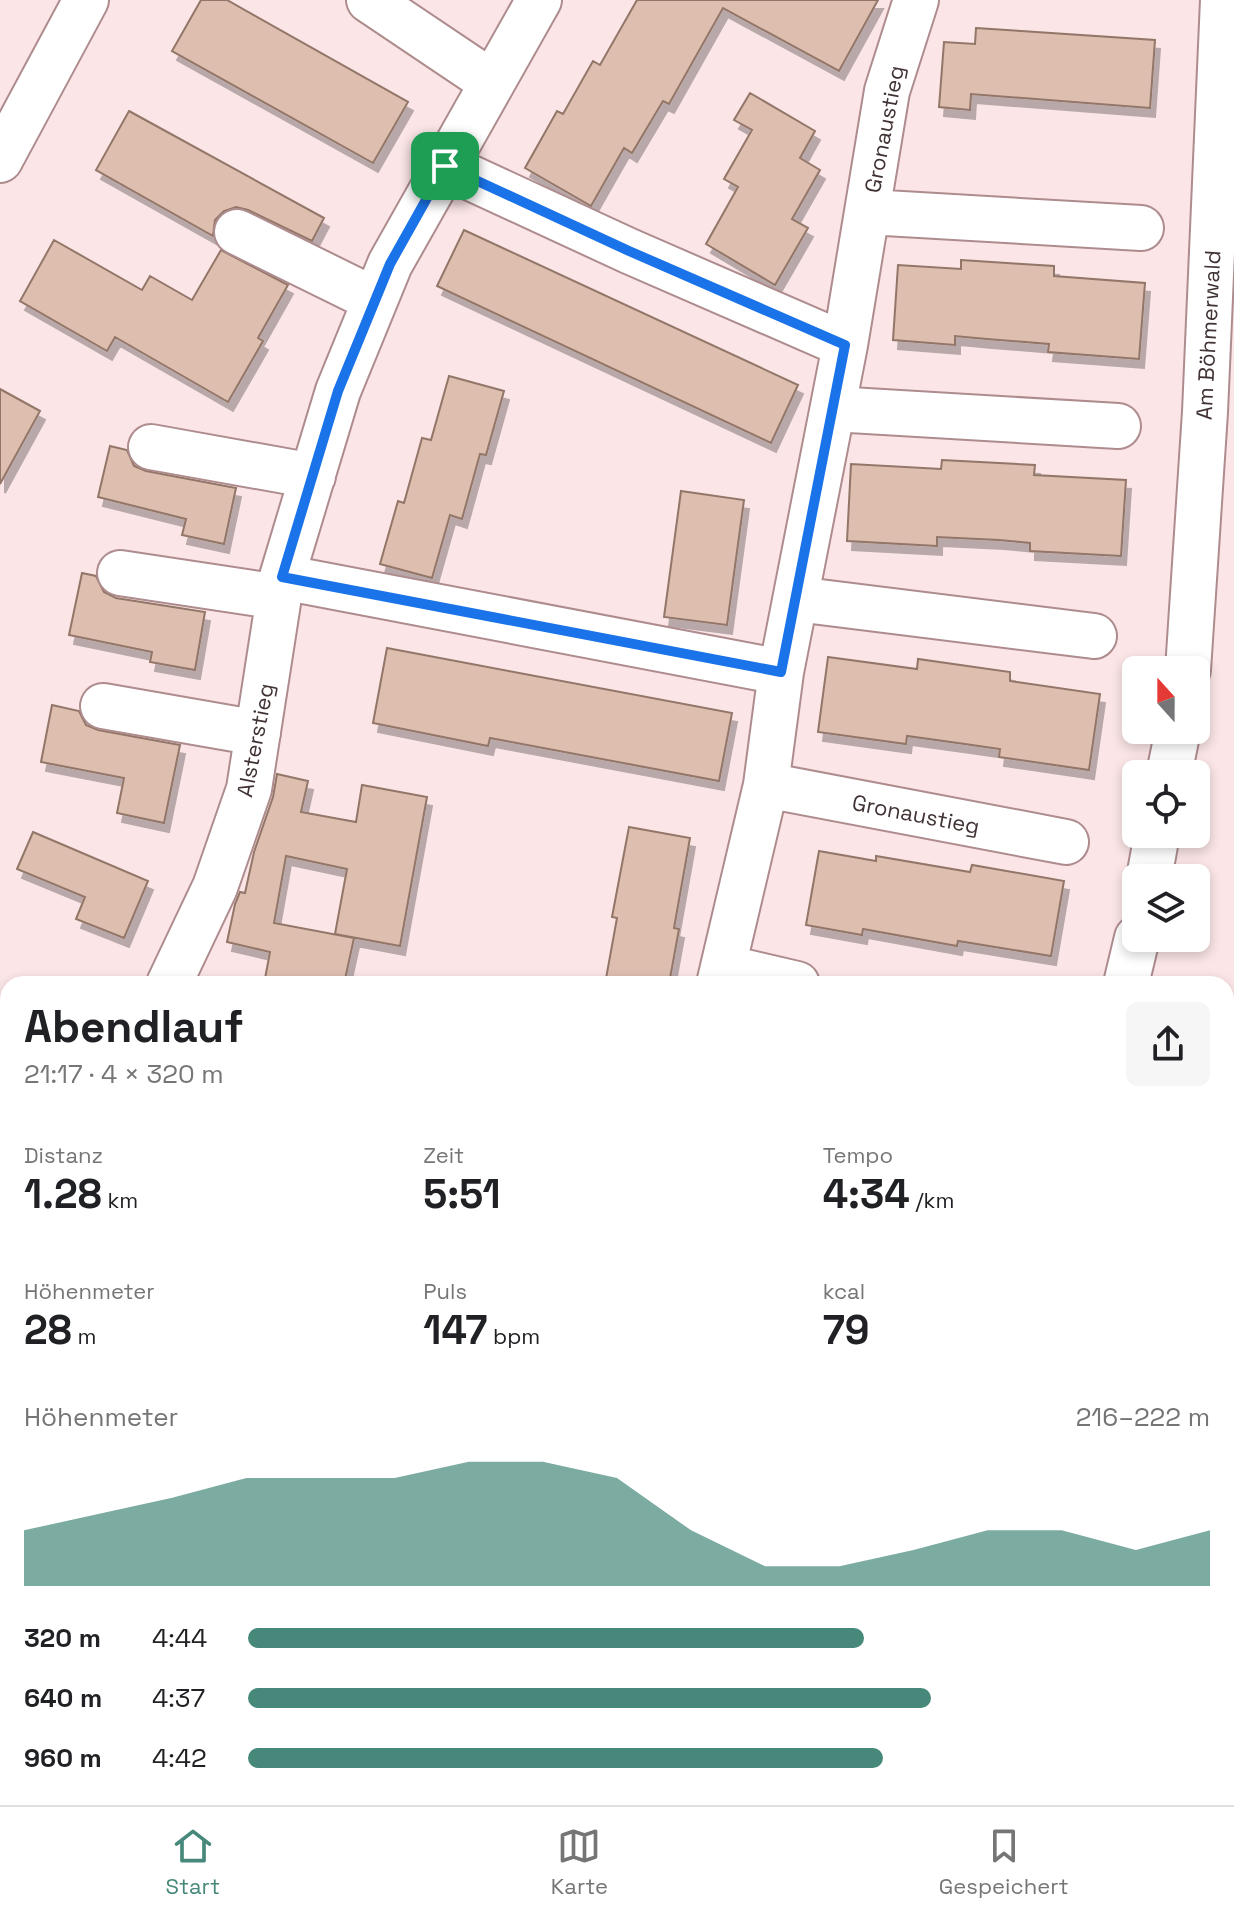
<!DOCTYPE html>
<html lang="de">
<head>
<meta charset="utf-8">
<style>
	body { margin:0; font-family:"Space Grotesk",sans-serif; background:#f6f6f6; color:#202124; height:100vh; display:flex; flex-direction:column; font-size:30px; white-space:nowrap }
	* { box-sizing:border-box; margin:0 }
	p { font-size:26px; color:#757577 }
	.icon { flex:none; width:44px; height:44px; fill:none; stroke:currentColor; stroke-width:2; stroke-linecap:round; stroke-linejoin:round }
	.map { position:relative; flex:1; overflow:hidden }
	.details { position:absolute; left:0px; top:976px; width:1234px; height:830px; display:flex; flex-direction:column; background:#fff; border-radius:24px 24px 0 0; box-shadow:0 4px 12px #0003 }
	.details>* { flex:none }
	.needle { width:52px; rotate:339deg }
	.controls { position:absolute; left:1122px; top:656px; display:grid; gap:16px }
	.controls a { display:grid; place-items:center; width:88px; height:88px; border-radius:12px; background:#fff; box-shadow:0 4px 12px #0003; font-size:40px }
	.pin { position:absolute; display:grid; place-items:center; width:68px; height:68px; color:#fff; margin:-34px; border-radius:16px; box-shadow:0 4px 12px #0006 }
	.round { display:grid; place-items:center; flex:none; width:84px; height:84px; border-radius:12px; background:#f6f6f6 }
	.overview { display:flex; align-items:center; justify-content:space-between; height:136px; padding:0 24px }
	h1 { font-size:44px; font-weight:700; line-height:60px }
	.stats { display:grid; grid-template-columns:repeat(3,1fr); gap:12px; height:136px; padding:8px 24px }
	.stats div { display:grid; align-content:center }
	.stats b { font-size:40px; font-weight:700 }
	.stats small { font-size:22px; font-weight:400 }
	.stats p { font-size:22px }
	.chart { height:224px; padding:16px 24px }
	.chart p { display:flex; justify-content:space-between }
	.chart svg { width:100%; height:144px; margin-top:8px; fill:#46887a; opacity:.7 }
	ul { padding:0 24px; list-style:none; font-size:26px }
	li { display:grid; grid-template-columns:128px 96px 1fr; align-items:center; height:60px }
	li i { height:20px; border-radius:10px; background:#46887a }
	.tab-bar { display:flex; justify-content:space-around; align-items:center; height:112px; border-top:2px solid #e0e0e0; background:#fff; font-size:22px; color:#757577 }
	.tab-bar a { display:grid; justify-items:center; gap:4px }
	.tab-bar .current { color:#46887a }
	.map>svg:first-child { display:block }
	.green { fill:#dbbc88 }
	.water { fill:#be97dd; stroke:#9879aa; stroke-width:2 }
	.lines { fill:none; stroke-linecap:round; stroke-linejoin:round }
	.stream { stroke:#9879aa; stroke-width:11 }
	.building { fill:#ddbeaf; stroke:#927668; stroke-width:2; filter:url(#shadow) }
	.minor-casing { stroke:#ae8c8e; stroke-width:48 }
	.path { stroke:#beaaab; stroke-width:5; stroke-dasharray:2 6; stroke-linecap:butt }
	.minor { stroke:#fff; stroke-width:44 }
	.route-casing { stroke:#fff; stroke-width:16 }
	.route { stroke:#1a73e8; stroke-width:10 }
	.labels { text-anchor:middle; stroke-width:6; stroke-linejoin:round; paint-order:stroke }
	.street-label { font-size:22px; fill:#413334; stroke:#fff }
</style>
</head>
<body>
<div class="map">
<svg width="1234" height="1805" viewBox="0 0 1234 1805">
	<defs>
		<filter id="shadow"><feDropShadow dx="5" dy="9" stdDeviation="0" flood-color="#0004"/></filter>
	</defs>
	<rect width="100%" height="100%" fill="#fbe5e6"/>
	<!-- green -->
	<path class="green" d="M 1234,1023 L 1234,1174 L 1226,1179 L 1226,1024 Z
		M 1234,1406 L 1234,1516 L 1226,1521 L 1226,1409 Z
		M 8,1524 L 8,1573 L 0,1577 L 0,1529 Z
		M 8,1629 L 8,1698 L 0,1702 L 0,1633 Z
		M 1234,1646 L 1234,1756 L 1226,1747 L 1226,1651 Z
		M 1149,1798 L 1187,1798 L 1188,1805 L 1152,1805 Z"/>
	<!-- water -->
	<path class="water" d="M 1234,1516 L 1234,1646 L 1226,1651 L 1226,1521 Z
		M 8,1573 L 8,1629 L 0,1633 L 0,1577 Z
		M 1226,1747 L 1234,1756 L 1234,1805 L 1188,1805 L 1187,1798 L 1226,1798 Z"/>
	<g class="lines">
		<!-- stream -->
		<path class="stream" d="M 0,1677 L 8,1674
			M 314,1798 L 320,1805
			M 504,1805 L 515,1798"/>
	</g>
	<!-- building -->
	<path class="building" d="M 201,0 L 227,0 L 408,102 L 373,163 L 172,51 Z
		M 637,0 L 878,0 L 839,71 L 723,8 L 669,104 L 663,101 L 632,153 L 624,148 L 591,206 L 525,168 L 557,111 L 563,114 L 593,61 L 600,65 Z
		M 976,28 L 1155,40 L 1150,108 L 971,94 L 970,110 L 939,107 L 944,42 L 975,44 Z
		M 750,93 L 815,131 L 800,158 L 820,170 L 792,219 L 808,228 L 775,285 L 706,244 L 738,187 L 724,179 L 752,130 L 734,120 Z
		M 129,111 L 324,218 L 312,241 L 248,210 L 236,207 L 224,211 L 215,220 L 213,236 L 96,170 Z
		M 464,230 L 798,385 L 771,443 L 437,286 Z
		M 54,240 L 142,290 L 150,276 L 192,300 L 221,250 L 288,285 L 258,338 L 263,341 L 228,402 L 115,337 L 107,351 L 20,301 Z
		M 961,260 L 1054,266 L 1054,276 L 1145,283 L 1139,359 L 1048,352 L 1049,344 L 987,339 L 955,336 L 955,345 L 893,340 L 898,265 L 961,269 Z
		M 449,376 L 504,391 L 486,455 L 480,454 L 462,519 L 450,515 L 432,578 L 380,564 L 398,501 L 404,503 L 422,438 L 431,440 Z
		M 0,389 L 40,411 L 0,484 Z
		M 110,446 L 127,450 L 134,466 L 146,471 L 236,488 L 224,544 L 182,535 L 186,519 L 98,497 Z
		M 942,460 L 1035,465 L 1034,475 L 1126,480 L 1121,556 L 1030,551 L 1030,543 L 999,540 L 937,537 L 937,546 L 847,541 L 851,464 L 941,469 Z
		M 681,491 L 744,500 L 727,625 L 664,617 Z
		M 82,573 L 96,576 L 104,592 L 116,598 L 205,612 L 195,670 L 150,662 L 152,652 L 69,635 Z
		M 387,648 L 732,713 L 719,781 L 490,738 L 488,746 L 373,723 Z
		M 828,657 L 917,669 L 918,659 L 1010,672 L 1010,681 L 1100,694 L 1089,770 L 999,757 L 1000,749 L 965,744 L 907,736 L 906,744 L 818,732 Z
		M 52,705 L 79,711 L 86,725 L 98,730 L 180,745 L 164,823 L 117,813 L 124,778 L 41,762 Z
		M 277,774 L 308,781 L 301,812 L 356,822 L 362,785 L 427,797 L 400,946 L 335,934 L 347,869 L 286,856 L 274,923 L 354,938 L 344,984 L 264,984 L 270,952 L 227,942 L 235,904 L 240,892 L 245,893 L 254,852 L 273,797 Z
		M 629,827 L 690,838 L 674,928 L 679,929 L 669,984 L 605,984 L 617,918 L 612,917 Z
		M 33,832 L 148,881 L 124,938 L 76,919 L 85,897 L 17,869 Z
		M 819,851 L 876,861 L 876,856 L 970,872 L 972,865 L 1064,881 L 1051,956 L 958,941 L 957,946 L 863,929 L 862,935 L 806,925 Z"/>
	<g class="lines">
		<!-- minor casing -->
		<g class="minor-casing">
			<path id="minor" d="M 369,0 L 491,82
				M 0,160 L 86,0
				M 445,166 L 629,251 L 845,345
				M 868,212 L 1141,228
				M 237,232 L 375,300
				M 833,409 L 1118,426
				M 151,447 L 313,476
				M 120,573 L 279,597
				M 282,577 L 781,672
				M 796,599 L 1094,636
				M 1188,670 L 1205,412 L 1223,0
				M 103,706 L 258,733
				M 1169,774 L 1178,730
				M 766,785 L 1066,842
				M 1149,878 L 1157,834
				M 724,967 L 797,984
				M 169,984 L 215,887 L 249,789 L 282,577 L 338,391 L 390,264 L 539,0
				M 719,984 L 766,785 L 781,672 L 845,345 L 887,91 L 916,0
				M 1126,984 L 1137,938
				M 0,1236 L 8,1228
				M 1104,1798 L 1106,1805"/>
		</g>
		<!-- path -->
		<path class="path" d="M 1226,1360 L 1234,1355
			M 0,1658 L 8,1655
			M 759,1798 L 764,1805
			M 909,1798 L 920,1805"/>
		<!-- minor -->
		<use href="#minor" class="minor"/>
	</g>
	<g class="lines">
		<!-- route casing -->
		<g class="route-casing">
			<path id="route" d="M 445,166 L 629,251 L 845,345 L 781,672 L 282,577 L 338,391 L 390,264 Z"/>
		</g>
		<!-- route -->
		<use href="#route" class="route"/>
	</g>
	<g class="labels">
		<!-- street labels -->
		<g class="street-label">
			<text transform="translate(884 129) rotate(-79)" y="8">Gronaustieg</text>
			<text transform="translate(1208 335) rotate(-87)" y="8">Am Böhmerwald</text>
			<text transform="translate(255 740) rotate(-79)" y="8">Alsterstieg</text>
			<text transform="translate(916 814) rotate(11)" y="8">Gronaustieg</text>
		</g>
	</g>
</svg>
<div class="controls">
<a><svg class="needle" viewBox="-14 -14 28 28"><path d="M0-13l5 13h-10z" fill="#e53935"/><path d="M0 13l5-13h-10z" fill="#757577"/></svg></a>
<a><svg class="icon" aria-label="locate" viewBox="0 0 24 24"><circle cx="12" cy="12" r="6"/><path d="M12 2v4M12 18v4M2 12h4M18 12h4"/></svg></a>
<a><svg class="icon" aria-label="layers" viewBox="0 0 24 24"><path d="M12 4l9 5-9 5-9-5zM3 14l9 5 9-5"/></svg></a>
</div>
<div class="pin" style="left:445px;top:166px;background:#1e9e55"><svg class="icon" aria-label="arrive" viewBox="0 0 24 24"><path d="M6 21V4h12l-3 4 3 4H6"/></svg></div>
<section class="details">
<div class="overview"><div><h1>Abendlauf</h1><p>21:17 · 4 × 320 m</p></div><a class="round"><svg class="icon" aria-label="share" viewBox="0 0 24 24"><path d="M12 15V3M7 8l5-5 5 5M5 13v7h14v-7"/></svg></a></div>
<div class="stats">
<div><p>Distanz</p><b>1.28<small> km</small></b></div>
<div><p>Zeit</p><b>5:51</b></div>
<div><p>Tempo</p><b>4:34<small> /km</small></b></div>
</div>
<div class="stats">
<div><p>Höhenmeter</p><b>28<small> m</small></b></div>
<div><p>Puls</p><b>147<small> bpm</small></b></div>
<div><p>kcal</p><b>79</b></div>
</div>
<div class="chart"><p><span>Höhenmeter</span>216–222 m</p>
<svg viewBox="0 0 160 44" preserveAspectRatio="none"><path d="M0 44V27L10 22L20 17L30 11L40 11L50 11L60 6L70 6L80 11L90 27L100 38L110 38L120 33L130 27L140 27L150 33L160 27V44z"/></svg>
</div>
<ul>
<li><b>320 m</b>4:44<i style="width:64%"></i></li>
<li><b>640 m</b>4:37<i style="width:71%"></i></li>
<li><b>960 m</b>4:42<i style="width:66%"></i></li>
</ul>
</section>
</div>
<nav class="tab-bar">
<a class="current"><svg class="icon" aria-label="home" viewBox="0 0 24 24"><path d="M3 11l9-7 9 7M6 9v11h12V9"/></svg>Start</a>
<a><svg class="icon" aria-label="map" viewBox="0 0 24 24"><path d="M3 6l6-2 6 2 6-2v14l-6 2-6-2-6 2zM9 4v14M15 6v14"/></svg>Karte</a>
<a><svg class="icon" aria-label="saved" viewBox="0 0 24 24"><path d="M7 4h10v16l-5-4-5 4z"/></svg>Gespeichert</a>
</nav>
</body>
</html>
